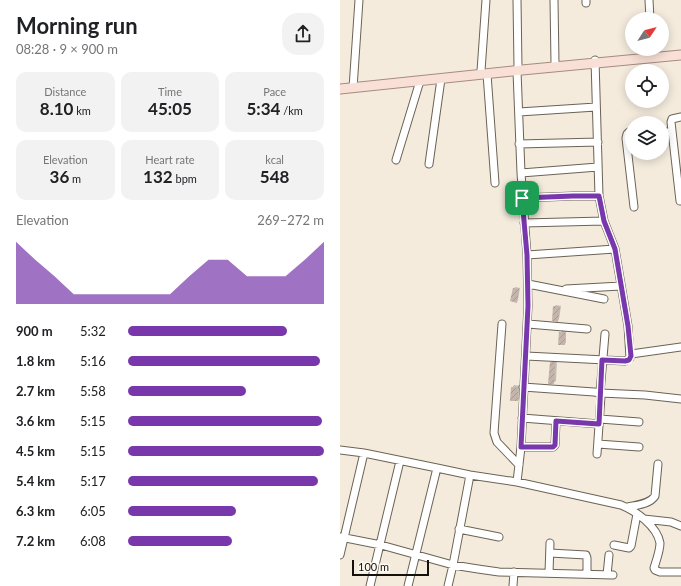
<!DOCTYPE html>
<html lang="en">
<head>
<meta charset="utf-8">
<style>
	body { margin:0; font-family:Lato,sans-serif; background:#f2f2f2; color:#202124; height:100vh; display:flex; flex-direction:column; font-size:15px; white-space:nowrap }
	* { box-sizing:border-box; margin:0 }
	p { font-size:13px; color:#757577 }
	.icon { flex:none; width:22px; height:22px; fill:none; stroke:currentColor; stroke-width:2; stroke-linecap:round; stroke-linejoin:round }
	.map { position:relative; flex:1; overflow:hidden }
	.sheet { display:flex; flex-direction:column; background:#fff; width:340px }
	.sheet>* { flex:none }
	.needle { width:26px; rotate:54deg }
	.fabs { position:absolute; left:285px; top:12px; display:grid; gap:8px }
	.fabs a { display:grid; place-items:center; width:44px; height:44px; border-radius:50%; background:#fff; box-shadow:0 2px 10px #0003; font-size:20px }
	.scale { position:absolute; left:12px; bottom:10px; width:77px; box-sizing:border-box; padding-left:4px; border:2px solid #14110d; border-top:0; font-size:11px; line-height:14px; white-space:nowrap; color:#14110d; -webkit-text-stroke:3px #fef9f0; paint-order:stroke }
	.pin { position:absolute; display:grid; place-items:center; width:34px; height:34px; color:#fff; margin:-17px; border-radius:8px; box-shadow:0 2px 6px #0006 }
	.round { display:grid; place-items:center; flex:none; width:42px; height:42px; border-radius:16px; background:#f2f2f2 }
	.summary { display:flex; align-items:center; justify-content:space-between; height:68px; padding:0 16px }
	h1 { font-size:22px; font-weight:700; line-height:30px }
	.figures { display:grid; grid-template-columns:repeat(3,1fr); gap:6px; height:68px; padding:4px 16px }
	.figures div { display:grid; align-content:center; border-radius:10px; background:#f2f2f2; text-align:center }
	.figures b { font-size:17px; font-weight:700 }
	.figures small { font-size:11px; font-weight:400 }
	.figures p { font-size:11px }
	.chart { height:112px; padding:8px 16px }
	.chart p { display:flex; justify-content:space-between }
	.chart svg { width:100%; height:72px; margin-top:4px; fill:#7837ab; opacity:.7 }
	ul { padding:0 16px; list-style:none; font-size:13px }
	li { display:grid; grid-template-columns:64px 48px 1fr; align-items:center; height:30px }
	li i { height:10px; border-radius:5px; background:#7837ab }
	main { display:flex; flex:1; min-height:0 }
	.map>svg:first-child { display:block }
	.shadow { fill:#0003 }
	.building { fill:url(#building-hatch) }
	.lines { fill:none; stroke-linecap:round; stroke-linejoin:round }
	.minor-casing { stroke:#6a6356; stroke-width:9 }
	.major-casing { stroke:#a68b7f; stroke-width:11 }
	.minor { stroke:#fff; stroke-width:7 }
	.major { stroke:#f8e0d7; stroke-width:9 }
	.route-casing { stroke:#fff; stroke-width:8 }
	.route { stroke:#7837ab; stroke-width:5 }
</style>
</head>
<body>
<main>
<section class="sheet">
<div class="summary"><div><h1>Morning run</h1><p>08:28 · 9 × 900 m</p></div><a class="round"><svg class="icon" aria-label="share" viewBox="0 0 24 24"><path d="M12 15V3M7 8l5-5 5 5M5 13v7h14v-7"/></svg></a></div>
<div class="figures">
<div><p>Distance</p><b>8.10<small> km</small></b></div>
<div><p>Time</p><b>45:05</b></div>
<div><p>Pace</p><b>5:34<small> /km</small></b></div>
</div>
<div class="figures">
<div><p>Elevation</p><b>36<small> m</small></b></div>
<div><p>Heart rate</p><b>132<small> bpm</small></b></div>
<div><p>kcal</p><b>548</b></div>
</div>
<div class="chart"><p><span>Elevation</span>269–272 m</p>
<svg viewBox="0 0 160 44" preserveAspectRatio="none"><path d="M0 44V6L10 17L20 27L30 38L40 38L50 38L60 38L70 38L80 38L90 27L100 17L110 17L120 27L130 27L140 27L150 17L160 6V44z"/></svg>
</div>
<ul>
<li><b>900 m</b>5:32<i style="width:81%"></i></li>
<li><b>1.8 km</b>5:16<i style="width:98%"></i></li>
<li><b>2.7 km</b>5:58<i style="width:60%"></i></li>
<li><b>3.6 km</b>5:15<i style="width:99%"></i></li>
<li><b>4.5 km</b>5:15<i style="width:100%"></i></li>
<li><b>5.4 km</b>5:17<i style="width:97%"></i></li>
<li><b>6.3 km</b>6:05<i style="width:55%"></i></li>
<li><b>7.2 km</b>6:08<i style="width:53%"></i></li>
</ul>
</section>
<div class="map">
<svg width="341" height="586" viewBox="0 0 341 586">
	<defs>
		<pattern id="building-hatch" width="6" height="6" patternUnits="userSpaceOnUse"><rect width="6" height="6" fill="#c4b4ac"/><path d="M-1 1l2-2M0 6l6-6M5 7l2-2" fill="none" stroke="#a89a93"/></pattern>
	</defs>
	<rect width="100%" height="100%" fill="#f4ebdd"/>
	<!-- shadow -->
	<path class="shadow" d="M 175,287 L 180,288 L 178,300 L 176,302 L 174,289 Z
		M 216,305 L 221,306 L 219,319 L 218,320 L 214,307 Z
		M 222,331 L 226,331 L 226,343 L 224,344 L 220,333 Z
		M 213,360 L 217,360 L 216,381 L 213,383 L 211,363 Z
		M 174,385 L 180,386 L 180,398 L 178,400 L 172,388 Z"/>
	<!-- building -->
	<path class="building" d="M 173,288 L 179,289 L 177,303 L 170,301 Z
		M 213,306 L 220,307 L 218,322 L 212,321 Z
		M 219,332 L 225,333 L 225,345 L 218,345 Z
		M 210,362 L 215,362 L 214,384 L 208,384 Z
		M 171,387 L 178,388 L 178,401 L 170,401 Z"/>
	<g class="lines">
		<!-- minor casing -->
		<g class="minor-casing">
			<path id="minor" d="M 214,0 L 215,63
				M 246,0 L 246,3
				M 309,0 L 310,19
				M 312,49 L 312,55
				M 141,71 L 146,0
				M 147,74 L 155,183
				M 13,88 L 19,0
				M 179,112 L 256,107
				M 292,132 L 289,132 L 287,134 L 286,138 L 294,207
				M 322,132 L 332,132
				M 179,144 L 258,142
				M 56,160 L 80,81
				M 89,164 L 101,79
				M 181,173 L 258,167
				M 182,198 L 233,196 L 259,196
				M 340,201 L 331,122 L 332,119 L 341,117
				M 184,223 L 264,221
				M 187,255 L 275,249
				M 188,284 L 264,299
				M 226,289 L 281,286
				M 162,324 L 154,433 L 157,442 L 179,465
				M 188,324 L 247,329
				M 291,354 L 341,347
				M 186,356 L 285,361 L 290,358 L 288,326 L 275,249 L 264,221 L 259,196 L 255,60
				M 183,387 L 254,392 L 260,393 L 261,396 L 257,454
				M 260,393 L 305,395 L 341,399
				M 260,393 L 265,334
				M 182,418 L 259,424
				M 260,419 L 299,422
				M 258,444 L 299,447
				M 181,447 L 213,447 L 215,445 L 216,421
				M 0,450 L 24,453 L 97,468 L 68,586
				M 97,468 L 130,475 L 177,482 L 281,505 C 296,511 317,526 320,543 C 320,551 316,561 314,568 L 315,570 L 320,572 L 341,572
				M 177,482 L 181,447 L 188,306 L 187,255 L 181,173 L 177,71 L 178,67 L 177,0
				M 288,507 C 297,505 310,504 315,496 L 318,464
				M 304,519 L 331,522 L 341,526
				M 119,529 L 159,537
				M 0,537 L 41,545 L 113,565 L 138,569 L 159,572 L 273,575
				M 274,545 L 289,548 L 291,546 L 297,514
				M 210,553 L 246,555 L 247,558 L 247,574
				M 0,555 L 24,453
				M 209,573 L 210,543
				M 267,575 L 269,555
				M 30,586 L 60,461
				M 108,586 L 113,565 L 130,475
				M 173,586 L 174,572"/>
		</g>
		<!-- major casing -->
		<g class="major-casing">
			<path id="major" d="M 0,89 L 182,70 L 341,55"/>
		</g>
		<!-- minor -->
		<use href="#minor" class="minor"/>
		<!-- major -->
		<use href="#major" class="major"/>
	</g>
	<g class="lines">
		<!-- route casing -->
		<g class="route-casing">
			<path id="route" d="M 233,196 L 259,196 L 264,221 L 275,249 L 288,326 L 291,356 L 289,360 L 285,361 L 262,360 L 259,424 L 216,421 L 215,445 L 213,447 L 181,447 L 188,306 L 187,255 L 182,198 Z"/>
		</g>
		<!-- route -->
		<use href="#route" class="route"/>
	</g>
</svg>
<div class="fabs">
<a><svg class="needle" viewBox="-14 -14 28 28"><path d="M0-13l5 13h-10z" fill="#e53935"/><path d="M0 13l5-13h-10z" fill="#757577"/></svg></a>
<a><svg class="icon" aria-label="locate" viewBox="0 0 24 24"><circle cx="12" cy="12" r="6"/><path d="M12 2v4M12 18v4M2 12h4M18 12h4"/></svg></a>
<a><svg class="icon" aria-label="layers" viewBox="0 0 24 24"><path d="M12 4l9 5-9 5-9-5zM3 14l9 5 9-5"/></svg></a>
</div>
<div class="scale">100 m</div>
<div class="pin" style="left:182px;top:198px;background:#1e9e55"><svg class="icon" aria-label="arrive" viewBox="0 0 24 24"><path d="M6 21V4h12l-3 4 3 4H6"/></svg></div>
</div>
</main>
</body>
</html>
